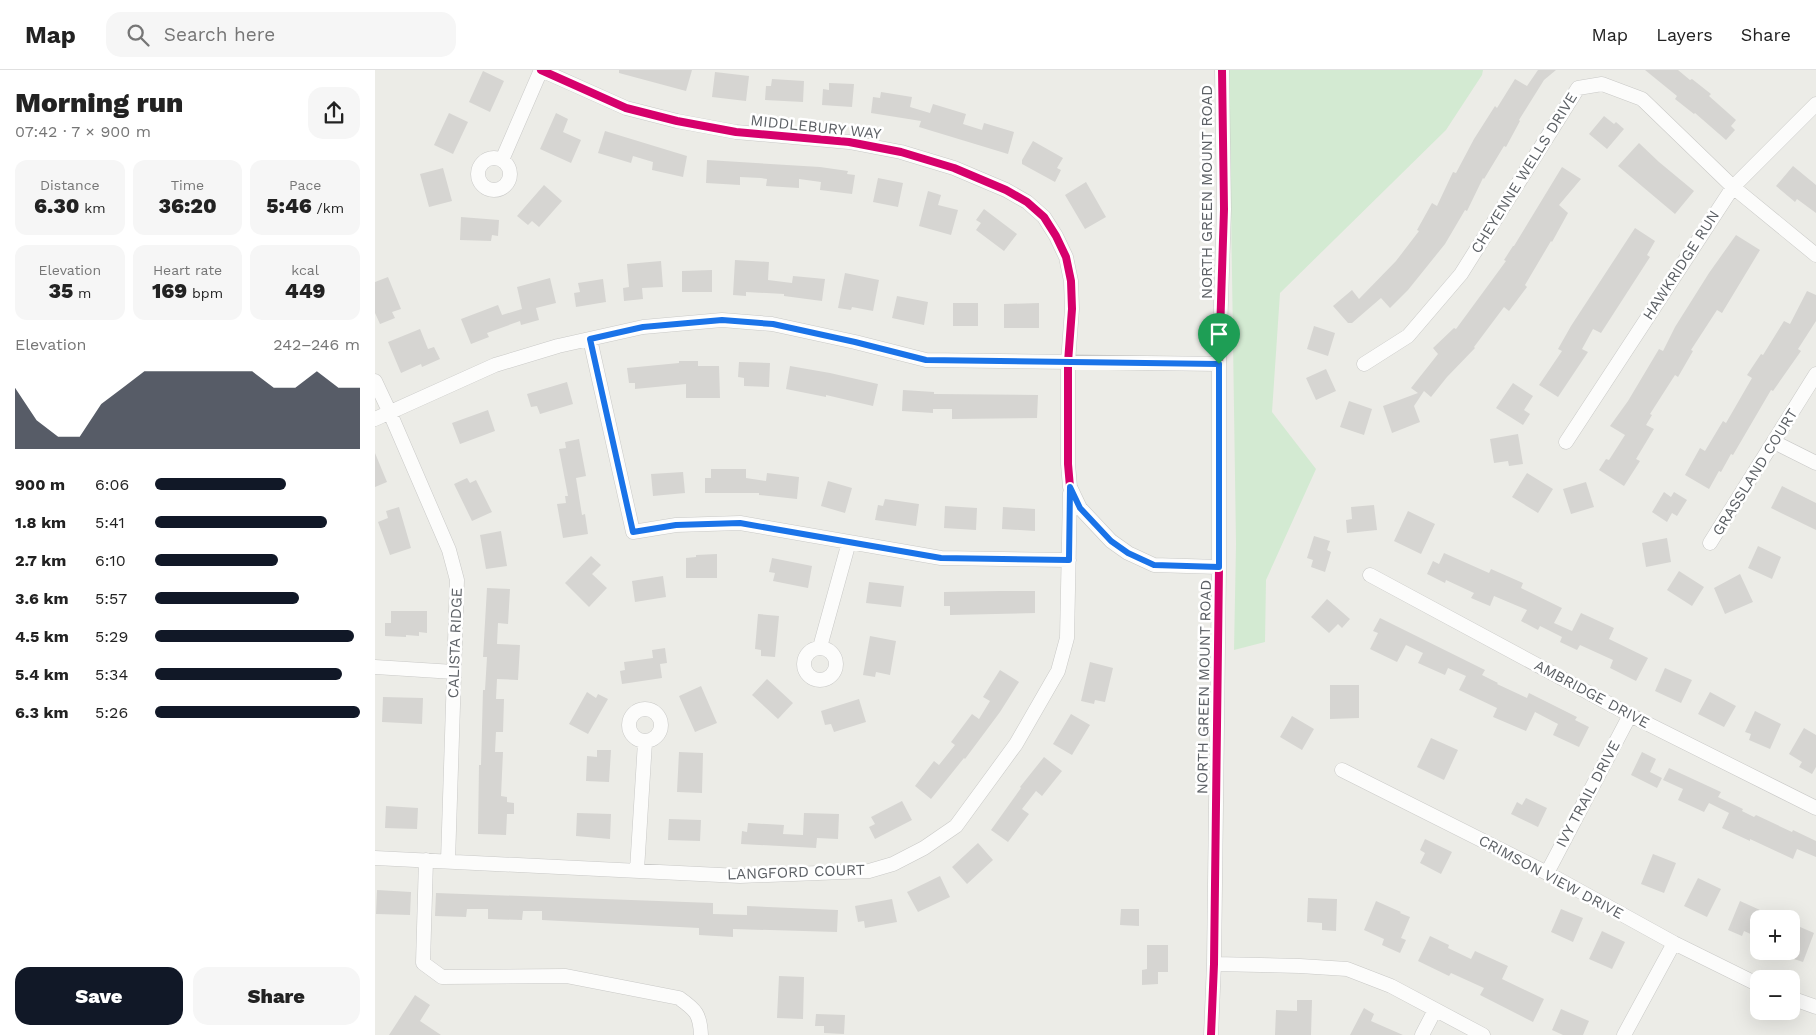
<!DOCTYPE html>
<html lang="en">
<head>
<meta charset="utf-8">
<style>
	body { margin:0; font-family:"Work Sans",sans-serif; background:#f6f6f6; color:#222; height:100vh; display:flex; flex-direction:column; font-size:19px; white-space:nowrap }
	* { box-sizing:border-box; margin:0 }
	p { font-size:16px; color:#767676 }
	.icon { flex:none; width:28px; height:28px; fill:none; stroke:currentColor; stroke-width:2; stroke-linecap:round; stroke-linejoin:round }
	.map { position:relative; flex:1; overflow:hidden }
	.panel { display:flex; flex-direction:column; background:#fff; width:375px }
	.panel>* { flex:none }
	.tools { position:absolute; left:1375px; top:840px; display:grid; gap:10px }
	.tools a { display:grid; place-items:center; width:50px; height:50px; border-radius:10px; background:#fff; box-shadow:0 5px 20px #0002; font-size:25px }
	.pin { position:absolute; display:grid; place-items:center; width:42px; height:42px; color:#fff; margin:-51px -21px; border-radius:50% 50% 50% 0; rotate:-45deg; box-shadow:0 0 5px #0007 }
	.pin .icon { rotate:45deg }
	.round { display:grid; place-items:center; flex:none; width:52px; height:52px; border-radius:15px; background:#f6f6f6 }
	.headline { display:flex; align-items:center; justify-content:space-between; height:85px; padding:0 15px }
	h1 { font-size:28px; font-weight:800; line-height:38px }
	.metrics { display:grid; grid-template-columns:repeat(3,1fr); gap:8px; height:85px; padding:5px 15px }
	.metrics div { display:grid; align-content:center; border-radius:12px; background:#f6f6f6; text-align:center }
	.metrics b { font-size:21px; font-weight:800 }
	.metrics small { font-size:14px; font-weight:400 }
	.metrics p { font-size:14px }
	.chart { height:140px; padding:10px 15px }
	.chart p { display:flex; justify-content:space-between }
	.chart svg { width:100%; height:90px; margin-top:5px; fill:#111827; opacity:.7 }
	.primary-button { display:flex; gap:10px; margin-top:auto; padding:10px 15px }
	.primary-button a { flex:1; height:58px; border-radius:15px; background:#111827; color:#fff; font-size:20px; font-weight:800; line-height:58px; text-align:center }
	.primary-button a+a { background:#f6f6f6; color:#222 }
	ul { padding:0 15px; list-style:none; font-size:16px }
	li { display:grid; grid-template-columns:80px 60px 1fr; align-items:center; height:38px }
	li i { height:12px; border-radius:6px; background:#111827 }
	header { display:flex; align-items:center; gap:30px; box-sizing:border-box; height:70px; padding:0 25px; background:#fff; border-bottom:1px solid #e0e0e0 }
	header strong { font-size:24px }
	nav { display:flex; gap:28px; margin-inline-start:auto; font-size:18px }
	.search { width:350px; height:45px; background:#f6f6f6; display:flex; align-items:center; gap:12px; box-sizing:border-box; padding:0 18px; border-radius:15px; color:#767676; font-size:19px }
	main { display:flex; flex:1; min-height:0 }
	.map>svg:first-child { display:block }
	.green { fill:#d3ead2 }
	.building { fill:#d6d5d2 }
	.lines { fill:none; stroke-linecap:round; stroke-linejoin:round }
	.minor-casing { stroke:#c9c9c7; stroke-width:15 }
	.minor { stroke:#fcfcfb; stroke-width:14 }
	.cycleway-casing { stroke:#fff; stroke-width:11 }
	.cycleway { stroke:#d6006c; stroke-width:8 }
	.route-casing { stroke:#fff; stroke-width:10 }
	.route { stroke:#1a73e8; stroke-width:6 }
	.labels { text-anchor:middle; stroke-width:5; stroke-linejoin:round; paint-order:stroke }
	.street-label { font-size:15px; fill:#5c6065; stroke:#fff }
</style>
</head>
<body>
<header>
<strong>Map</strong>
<div class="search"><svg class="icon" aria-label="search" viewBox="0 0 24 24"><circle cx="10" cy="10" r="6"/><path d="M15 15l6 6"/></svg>Search here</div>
<nav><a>Map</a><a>Layers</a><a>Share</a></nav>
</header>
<main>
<section class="panel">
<div class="headline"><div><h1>Morning run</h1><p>07:42 · 7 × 900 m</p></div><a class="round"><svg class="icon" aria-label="share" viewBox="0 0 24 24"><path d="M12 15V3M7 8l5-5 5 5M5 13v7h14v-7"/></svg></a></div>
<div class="metrics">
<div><p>Distance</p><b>6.30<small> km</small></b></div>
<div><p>Time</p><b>36:20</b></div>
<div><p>Pace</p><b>5:46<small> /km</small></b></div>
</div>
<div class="metrics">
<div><p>Elevation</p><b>35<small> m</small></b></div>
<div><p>Heart rate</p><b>169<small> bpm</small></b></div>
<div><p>kcal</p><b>449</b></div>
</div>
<div class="chart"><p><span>Elevation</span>242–246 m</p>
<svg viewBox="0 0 160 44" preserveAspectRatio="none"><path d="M0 44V14L10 30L20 38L30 38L40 22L50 14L60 6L70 6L80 6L90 6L100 6L110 6L120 14L130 14L140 6L150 14L160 14V44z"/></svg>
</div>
<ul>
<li><b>900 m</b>6:06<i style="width:64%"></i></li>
<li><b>1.8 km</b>5:41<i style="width:84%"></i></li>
<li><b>2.7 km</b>6:10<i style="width:60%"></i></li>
<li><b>3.6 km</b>5:57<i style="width:70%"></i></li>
<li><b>4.5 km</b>5:29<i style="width:97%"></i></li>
<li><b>5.4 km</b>5:34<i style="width:91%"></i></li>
<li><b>6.3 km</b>5:26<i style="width:100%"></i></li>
</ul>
<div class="primary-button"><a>Save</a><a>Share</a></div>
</section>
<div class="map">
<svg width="1441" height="965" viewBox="0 0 1441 965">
	<rect width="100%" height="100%" fill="#ecece7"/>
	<!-- green -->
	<path class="green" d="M 854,0 L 1108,0 L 1107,5 L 1071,60 L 905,223 L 897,342 L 941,399 L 891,510 L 890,572 L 859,580 L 861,474 Z"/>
	<!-- building -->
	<path class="building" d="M 244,0 L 317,0 L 311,21 L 244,3 Z
		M 1163,0 L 1181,0 L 1169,10 L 1144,50 L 1145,51 L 1131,77 L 1129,76 L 1109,109 L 1108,108 L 1092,141 L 1090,140 L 1070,174 L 1033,220 L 1015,238 L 1006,228 L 977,253 L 973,253 L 958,236 L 977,220 L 984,229 L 1021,191 L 1044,161 L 1042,160 L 1057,133 L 1062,136 L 1078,102 L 1081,103 L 1099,69 L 1120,36 L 1122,38 L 1140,9 L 1152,16 Z
		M 1270,0 L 1303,0 L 1315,10 L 1317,9 L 1336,24 L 1334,26 L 1361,50 L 1356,56 L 1360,60 L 1351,70 L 1320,43 L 1319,44 L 1300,29 L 1302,26 Z
		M 108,1 L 129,11 L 115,42 L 94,32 Z
		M 340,2 L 374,6 L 371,31 L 337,27 Z
		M 397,9 L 429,11 L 428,32 L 390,30 L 391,16 L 396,16 Z
		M 454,13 L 479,14 L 477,37 L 447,35 L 448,19 L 454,20 Z
		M 506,22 L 537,27 L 535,37 L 555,43 L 558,34 L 591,44 L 588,54 L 607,60 L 609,53 L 639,62 L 633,84 L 544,57 L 546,51 L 496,43 L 498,27 L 505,28 Z
		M 74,43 L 93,52 L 78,84 L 59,75 Z
		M 181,43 L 193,49 L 188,62 L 206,70 L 196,93 L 165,79 Z
		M 1229,46 L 1239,54 L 1241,52 L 1249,59 L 1232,79 L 1214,64 Z
		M 230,61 L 312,86 L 308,107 L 277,100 L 278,92 L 258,86 L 256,93 L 223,83 Z
		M 658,71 L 688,88 L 682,98 L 686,100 L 680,112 L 647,94 L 647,90 Z
		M 1264,73 L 1284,92 L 1319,121 L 1300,144 L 1243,96 Z
		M 332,90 L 445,97 L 473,101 L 472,104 L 480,105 L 477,124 L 445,120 L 446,112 L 424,109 L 424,118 L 391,116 L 392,109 L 386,108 L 365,107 L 365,115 L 331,113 Z
		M 1418,96 L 1441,115 L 1441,143 L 1422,129 L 1420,132 L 1401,116 Z
		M 1187,97 L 1206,109 L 1184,135 L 1193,143 L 1177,172 L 1176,171 L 1150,215 L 1152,217 L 1134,241 L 1129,237 L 1099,277 L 1100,278 L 1072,307 L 1056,327 L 1049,321 L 1039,336 L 1045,352 L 1017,363 L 1008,336 L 1043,323 L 1036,318 L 1063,284 L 1058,278 L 1079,258 L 1081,259 L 1131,191 L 1129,190 L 1138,176 L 1139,176 Z
		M 68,98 L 77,131 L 54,137 L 45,104 Z
		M 503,108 L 528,113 L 523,137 L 498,132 Z
		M 711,112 L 731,147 L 710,159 L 690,125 Z
		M 169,115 L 187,131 L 164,157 L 157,151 L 153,155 L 142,146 Z
		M 553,121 L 566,125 L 563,135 L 583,140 L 576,165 L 544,156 Z
		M 609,139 L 642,164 L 629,181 L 601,160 L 606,153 L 601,150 Z
		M 86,147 L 124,150 L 123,166 L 117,165 L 116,171 L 85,170 Z
		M 1260,158 L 1280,171 L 1272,185 L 1275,187 L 1226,263 L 1218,259 L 1207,279 L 1213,282 L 1183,327 L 1164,315 L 1187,281 L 1183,279 L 1196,256 Z
		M 1361,165 L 1385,180 L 1347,243 L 1342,240 L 1316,280 L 1318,281 L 1303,307 L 1300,305 L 1275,344 L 1277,345 L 1271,355 L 1279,359 L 1261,389 L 1265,391 L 1249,416 L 1224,400 L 1231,389 L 1234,390 L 1250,365 L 1235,356 L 1253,331 L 1284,279 L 1288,281 L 1300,257 L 1334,203 Z
		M 360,190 L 394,192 L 393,210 L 417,213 L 418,206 L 450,209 L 447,231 L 409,226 L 409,224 L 371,222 L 371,226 L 358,225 Z
		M 286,191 L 288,217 L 267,218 L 268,229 L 249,231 L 248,218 L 254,217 L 252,194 Z
		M 337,200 L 337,222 L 307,222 L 307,201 Z
		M 470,203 L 504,210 L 498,241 L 477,237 L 476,240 L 463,238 Z
		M 13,207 L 26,239 L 17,242 L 20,248 L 5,254 L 0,243 L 0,212 Z
		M 175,208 L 181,233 L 161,238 L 164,250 L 146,255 L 145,251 L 112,263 L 114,267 L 96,274 L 86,249 L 123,235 L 127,245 L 147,239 L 142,217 Z
		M 228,209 L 231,232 L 201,237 L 199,223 L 205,222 L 203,213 Z
		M 1432,221 L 1441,225 L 1441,251 L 1423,279 L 1426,281 L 1398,321 L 1396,320 L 1358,385 L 1356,384 L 1346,402 L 1344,401 L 1334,419 L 1310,405 L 1325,378 L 1330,381 L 1348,351 L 1351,353 L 1377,308 L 1372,305 L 1386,284 L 1388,285 L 1409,251 L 1415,254 Z
		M 522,226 L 553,232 L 549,255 L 517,248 Z
		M 578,233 L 603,233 L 603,256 L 578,256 Z
		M 664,233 L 664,258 L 629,258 L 629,234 Z
		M 939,256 L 960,263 L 953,286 L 932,279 Z
		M 45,259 L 53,279 L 59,277 L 65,289 L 47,297 L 46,294 L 26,303 L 13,272 Z
		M 304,291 L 323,291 L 323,296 L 344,296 L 345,328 L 311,328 L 311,314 L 260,319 L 260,313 L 254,313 L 252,298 L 304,293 Z
		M 364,292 L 395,293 L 394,317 L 369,316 L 369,308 L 363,307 Z
		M 415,296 L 455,303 L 503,314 L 498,336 L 451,325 L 451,327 L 411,319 Z
		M 951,299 L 961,321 L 941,330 L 931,308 Z
		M 192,312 L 198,334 L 165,344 L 162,336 L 156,337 L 152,324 Z
		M 1138,313 L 1158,326 L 1149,340 L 1155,344 L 1148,355 L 1121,338 Z
		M 528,320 L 559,322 L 559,324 L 663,325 L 662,348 L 577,349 L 577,339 L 558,339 L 558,343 L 527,341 Z
		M 974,331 L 997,339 L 989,365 L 965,357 Z
		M 113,340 L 120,361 L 85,374 L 77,353 Z
		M 1143,364 L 1148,394 L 1134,396 L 1133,391 L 1119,393 L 1115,369 Z
		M 204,369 L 211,406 L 201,408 L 207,445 L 210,444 L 213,464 L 188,468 L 182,434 L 191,433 L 190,426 L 193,426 L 184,379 L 191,378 L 190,372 Z
		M 0,383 L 12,412 L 0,417 Z
		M 336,399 L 371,399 L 371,408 L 391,411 L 392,403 L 424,407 L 422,429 L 384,425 L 384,423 L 330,423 L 330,408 L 336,408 Z
		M 308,402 L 310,423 L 278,426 L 276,404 Z
		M 1152,403 L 1178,419 L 1163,443 L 1137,427 Z
		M 92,408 L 95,413 L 101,410 L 117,442 L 97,451 L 79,414 Z
		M 453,411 L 477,418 L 470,443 L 446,436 Z
		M 1211,412 L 1219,437 L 1196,444 L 1188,419 Z
		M 1407,416 L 1441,433 L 1441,460 L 1396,438 Z
		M 1289,422 L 1296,427 L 1299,422 L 1312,430 L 1302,446 L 1297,443 L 1292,452 L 1277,442 Z
		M 510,429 L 544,434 L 541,456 L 500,450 L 503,435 L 508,436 Z
		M 999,435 L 1002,460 L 972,463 L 971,450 L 977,449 L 976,437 Z
		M 570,436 L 602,438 L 601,460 L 569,458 Z
		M 24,437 L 36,478 L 15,485 L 3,452 L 13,448 L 11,441 Z
		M 628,437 L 660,439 L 660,461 L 627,459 Z
		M 1033,441 L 1060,454 L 1046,484 L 1019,471 Z
		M 126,461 L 132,496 L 111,499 L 105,465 Z
		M 939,466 L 955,471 L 952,480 L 956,482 L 950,502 L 936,497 L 938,490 L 932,488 Z
		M 1292,468 L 1296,492 L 1271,497 L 1267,473 Z
		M 1383,476 L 1406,487 L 1397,509 L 1373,498 Z
		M 1069,483 L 1114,503 L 1116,499 L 1148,513 L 1146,518 L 1187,538 L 1179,553 L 1197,561 L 1206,543 L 1239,558 L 1234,569 L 1273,588 L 1261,611 L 1235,598 L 1238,590 L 1205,575 L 1202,580 L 1185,572 L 1187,567 L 1165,556 L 1163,560 L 1146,551 L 1152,540 L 1119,526 L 1115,536 L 1096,528 L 1099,523 L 1071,510 L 1070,513 L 1052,504 L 1058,491 L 1064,494 Z
		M 342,484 L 342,508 L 311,508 L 311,488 L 321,487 L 321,485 Z
		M 216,486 L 226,495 L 217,504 L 232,518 L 214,537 L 190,513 Z
		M 397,488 L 437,496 L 433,518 L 398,511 L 400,503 L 394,502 Z
		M 1304,501 L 1329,517 L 1317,536 L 1292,520 Z
		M 1365,504 L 1378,532 L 1350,544 L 1339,518 Z
		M 288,506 L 291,527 L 260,532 L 257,511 Z
		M 494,512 L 529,516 L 526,537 L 491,533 Z
		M 112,518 L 135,519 L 133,554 L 123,553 L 122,574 L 145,575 L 143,610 L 122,609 L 121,629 L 129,629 L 128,662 L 121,662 L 120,682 L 128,682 L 126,726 L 132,727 L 132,732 L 139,733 L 139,744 L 132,744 L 131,765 L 103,764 L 104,695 L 106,695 L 108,620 L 110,620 L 112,587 L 108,587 Z
		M 625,521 L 660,521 L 660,543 L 575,545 L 575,536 L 569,536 L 569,522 Z
		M 952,529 L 975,549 L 967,558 L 963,554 L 954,563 L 936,547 Z
		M 16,541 L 52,541 L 52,563 L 44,562 L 44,566 L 31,565 L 31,567 L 10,566 L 10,553 L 16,553 Z
		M 383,544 L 404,546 L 400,587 L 386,586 L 386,580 L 380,579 Z
		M 1005,548 L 1110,600 L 1107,605 L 1123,613 L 1122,614 L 1152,628 L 1154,623 L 1202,647 L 1200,650 L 1214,657 L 1204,677 L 1178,665 L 1183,654 L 1160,642 L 1151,661 L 1118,647 L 1122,638 L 1084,620 L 1091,606 L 1073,598 L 1070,605 L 1043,593 L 1048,583 L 1031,575 L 1022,592 L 995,579 L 1003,563 L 998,561 Z
		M 495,566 L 521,571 L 515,605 L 501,602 L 500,607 L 488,605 Z
		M 290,578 L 292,593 L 285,594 L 287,608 L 247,614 L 245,601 L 250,600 L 249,592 L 278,588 L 277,580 Z
		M 715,592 L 738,598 L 730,632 L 720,630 L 719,634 L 706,631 Z
		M 1290,598 L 1317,610 L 1306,633 L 1280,621 Z
		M 625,600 L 644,612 L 625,642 L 590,689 L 589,688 L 556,729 L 540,716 L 559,691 L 564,695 L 580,675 L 576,672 L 597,644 L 604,649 L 615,631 L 608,627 Z
		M 392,609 L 418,633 L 403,649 L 377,625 Z
		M 955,615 L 984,615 L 984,648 L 955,649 Z
		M 326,616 L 342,653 L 320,662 L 304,626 Z
		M 212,622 L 221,628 L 223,624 L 233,629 L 213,664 L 194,654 Z
		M 1335,622 L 1361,636 L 1349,657 L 1323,644 Z
		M 8,627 L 48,628 L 47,654 L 7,652 Z
		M 484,629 L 491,652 L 459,662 L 456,654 L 450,655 L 446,641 Z
		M 1380,641 L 1406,654 L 1395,679 L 1374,670 L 1376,664 L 1370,662 Z
		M 696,644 L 715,655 L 697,685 L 678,674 Z
		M 917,646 L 939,659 L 927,680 L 905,667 Z
		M 1429,658 L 1441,665 L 1441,697 L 1437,704 L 1424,697 L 1427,692 L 1414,684 Z
		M 1056,668 L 1083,680 L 1069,710 L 1042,697 Z
		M 222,680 L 236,680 L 234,712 L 211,711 L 212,686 L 222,687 Z
		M 304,682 L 328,683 L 327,723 L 302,722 Z
		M 1267,682 L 1281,689 L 1275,702 L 1287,708 L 1282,718 L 1256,705 Z
		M 669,687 L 687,701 L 667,726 L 661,721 L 647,739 L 654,744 L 633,772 L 616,760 L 646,718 L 645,717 Z
		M 1294,698 L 1346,722 L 1343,727 L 1368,739 L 1367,741 L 1379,747 L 1381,745 L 1417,762 L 1418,760 L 1441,771 L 1441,787 L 1422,779 L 1418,789 L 1375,769 L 1375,771 L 1347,758 L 1354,743 L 1334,733 L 1329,742 L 1303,730 L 1308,719 L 1288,710 Z
		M 1151,728 L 1172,738 L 1163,757 L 1136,744 L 1142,732 L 1147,735 Z
		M 527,731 L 537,750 L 500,769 L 494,757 L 500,754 L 496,747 Z
		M 11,736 L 43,738 L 42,759 L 10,758 Z
		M 202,743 L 236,744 L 235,769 L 201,766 Z
		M 429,743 L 464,744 L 463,769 L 442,768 L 441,778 L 366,774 L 367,761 L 372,762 L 373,753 L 409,755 L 408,764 L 428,765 Z
		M 294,749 L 326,750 L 325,771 L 293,770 Z
		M 1050,769 L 1077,782 L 1066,804 L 1045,793 L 1050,783 L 1045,780 Z
		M 603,773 L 618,790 L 592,814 L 577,797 Z
		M 1278,784 L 1301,793 L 1289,823 L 1266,814 Z
		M 565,806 L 575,827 L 543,842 L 532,822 Z
		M 1323,808 L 1346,819 L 1332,847 L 1309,836 Z
		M 2,820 L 36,822 L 35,845 L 1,844 Z
		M 61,823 L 338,833 L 338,844 L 372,845 L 372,836 L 463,840 L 462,862 L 358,859 L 358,867 L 324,865 L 324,858 L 167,850 L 167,841 L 148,841 L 147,850 L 113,849 L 113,839 L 92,839 L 91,847 L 60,846 Z
		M 933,828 L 962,829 L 961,861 L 947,860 L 947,853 L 932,852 Z
		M 517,829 L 522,852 L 490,858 L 489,851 L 483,852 L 480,836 Z
		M 1001,831 L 1026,842 L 1025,843 L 1035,847 L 1026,868 L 1031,870 L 1025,883 L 1007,875 L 1009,869 L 989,860 Z
		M 1365,831 L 1405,849 L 1384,849 L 1384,858 L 1380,866 L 1369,861 L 1367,866 L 1353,860 Z
		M 746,839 L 764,839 L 764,856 L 745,855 Z
		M 1186,839 L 1208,848 L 1198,872 L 1176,862 Z
		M 1416,853 L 1439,863 L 1428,892 L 1416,888 Z
		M 1227,861 L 1250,872 L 1237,899 L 1214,889 Z
		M 1055,866 L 1074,875 L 1073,878 L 1096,889 L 1100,881 L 1133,896 L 1127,909 L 1169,929 L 1158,952 L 1105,925 L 1109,918 L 1076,903 L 1074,906 L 1043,891 Z
		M 772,875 L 793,875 L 793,902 L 783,902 L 783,914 L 767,915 L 767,900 L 772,899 Z
		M 404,906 L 429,907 L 428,949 L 402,948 Z
		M 40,925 L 55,935 L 45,951 L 66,965 L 14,965 Z
		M 922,930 L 937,930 L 936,965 L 900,965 L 901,940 L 922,941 Z
		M 989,938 L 999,944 L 996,951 L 1028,965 L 975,965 Z
		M 1186,939 L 1214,951 L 1208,965 L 1188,965 L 1177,960 Z
		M 441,944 L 470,945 L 469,964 L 449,963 L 449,956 L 440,956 Z"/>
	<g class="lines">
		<!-- minor casing -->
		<g class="minor-casing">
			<path id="minor" d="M 166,0 L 251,38 L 302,51 L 361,62 L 474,72 L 526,82 L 579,98 L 631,120 L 652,132 L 669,147 L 681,166 L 691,187 L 696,211 L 697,239 L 693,292 L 693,394 L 695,417 L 705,438 L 736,471 L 753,483 L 779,495 L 844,497
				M103 104a16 16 0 1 1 32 0a16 16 0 1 1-32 0Z
				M 127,90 L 166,0
				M 215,269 L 258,462 L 301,455 L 365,453 L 566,488 L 694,490
				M 989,294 L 1033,266 L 1086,204 L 1203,18 L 1227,14 L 1267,29 L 1358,117 L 1441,185
				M 0,311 L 15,343 L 74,480 L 82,510 L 73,791
				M 0,349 L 120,295 L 183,276 L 268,257 L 347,250 L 397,254 L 480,272 L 551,290 L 844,294
				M 1191,372 L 1358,117 L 1441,34
				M 1399,372 L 1441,393
				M 1335,473 L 1441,304
				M 995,505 L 1255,645 L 1441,738
				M 445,577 L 474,472
				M429 594a16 16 0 1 1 32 0a16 16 0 1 1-32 0Z
				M 0,597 L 79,602
				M254 655a16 16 0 1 1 32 0a16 16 0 1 1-32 0Z
				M 967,700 L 1172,803 L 1299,873 L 1384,915
				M 0,788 L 365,806 L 494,801 L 518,794 L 549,778 L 581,756 L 641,674 L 683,601 L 692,568 L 695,423
				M 51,790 L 48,893 L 67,907 L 191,906 L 304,928 C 321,940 325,944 326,965
				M 262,800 L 270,672
				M 1172,803 L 1255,645
				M 839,894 L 925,896 L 972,899 L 1016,916 L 1108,965
				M 1416,928 L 1441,937
				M 836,965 L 839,894 L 844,497 L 844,294 L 849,139 L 847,0
				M 1047,965 L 1060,940
				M 1249,965 L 1299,873"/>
		</g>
		<!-- minor -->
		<use href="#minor" class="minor"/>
		<!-- cycleway casing -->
		<g class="cycleway-casing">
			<path id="cycleway" d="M 166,0 L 251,38 L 302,51 L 361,62 L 474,72 L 526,82 L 579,98 L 631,120 L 652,132 L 669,147 L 681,166 L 691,187 L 696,211 L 697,239 L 693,292 L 693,394 L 695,417 L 705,438 L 736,471 L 753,483 L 779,495 L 844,497
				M 836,965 L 839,894 L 844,497 L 844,294 L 849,139 L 847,0"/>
		</g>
		<!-- cycleway -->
		<use href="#cycleway" class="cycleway"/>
	</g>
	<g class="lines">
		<!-- route casing -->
		<g class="route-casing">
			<path id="route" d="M 347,250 L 398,254 L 480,272 L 551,290 L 844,294 L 844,497 L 779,495 L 753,483 L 736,471 L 705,438 L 695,417 L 694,490 L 566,488 L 365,453 L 301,455 L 258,462 L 215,269 L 268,257 Z"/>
		</g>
		<!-- route -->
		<use href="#route" class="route"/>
	</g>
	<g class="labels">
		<!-- street labels -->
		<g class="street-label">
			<text transform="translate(441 57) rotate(6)" y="5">MIDDLEBURY WAY</text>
			<text transform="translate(1149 103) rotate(-58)" y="5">CHEYENNE WELLS DRIVE</text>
			<text transform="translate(832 122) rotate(-90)" y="5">NORTH GREEN MOUNT ROAD</text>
			<text transform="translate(1306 195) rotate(-57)" y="5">HAWKRIDGE RUN</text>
			<text transform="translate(1380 402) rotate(-58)" y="5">GRASSLAND COURT</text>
			<text transform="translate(80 573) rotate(-88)" y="5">CALISTA RIDGE</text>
			<text transform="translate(829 617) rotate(-89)" y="5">NORTH GREEN MOUNT ROAD</text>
			<text transform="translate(1217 624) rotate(28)" y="5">AMBRIDGE DRIVE</text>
			<text transform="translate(1213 724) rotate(-62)" y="5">IVY TRAIL DRIVE</text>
			<text transform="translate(421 802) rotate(-2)" y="5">LANGFORD COURT</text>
			<text transform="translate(1176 807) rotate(28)" y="5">CRIMSON VIEW DRIVE</text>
		</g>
	</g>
</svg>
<div class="tools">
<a>+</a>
<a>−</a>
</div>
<div class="pin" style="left:844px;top:294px;background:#1e9e55"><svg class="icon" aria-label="arrive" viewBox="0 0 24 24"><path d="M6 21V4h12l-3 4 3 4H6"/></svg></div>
</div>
</main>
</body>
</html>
